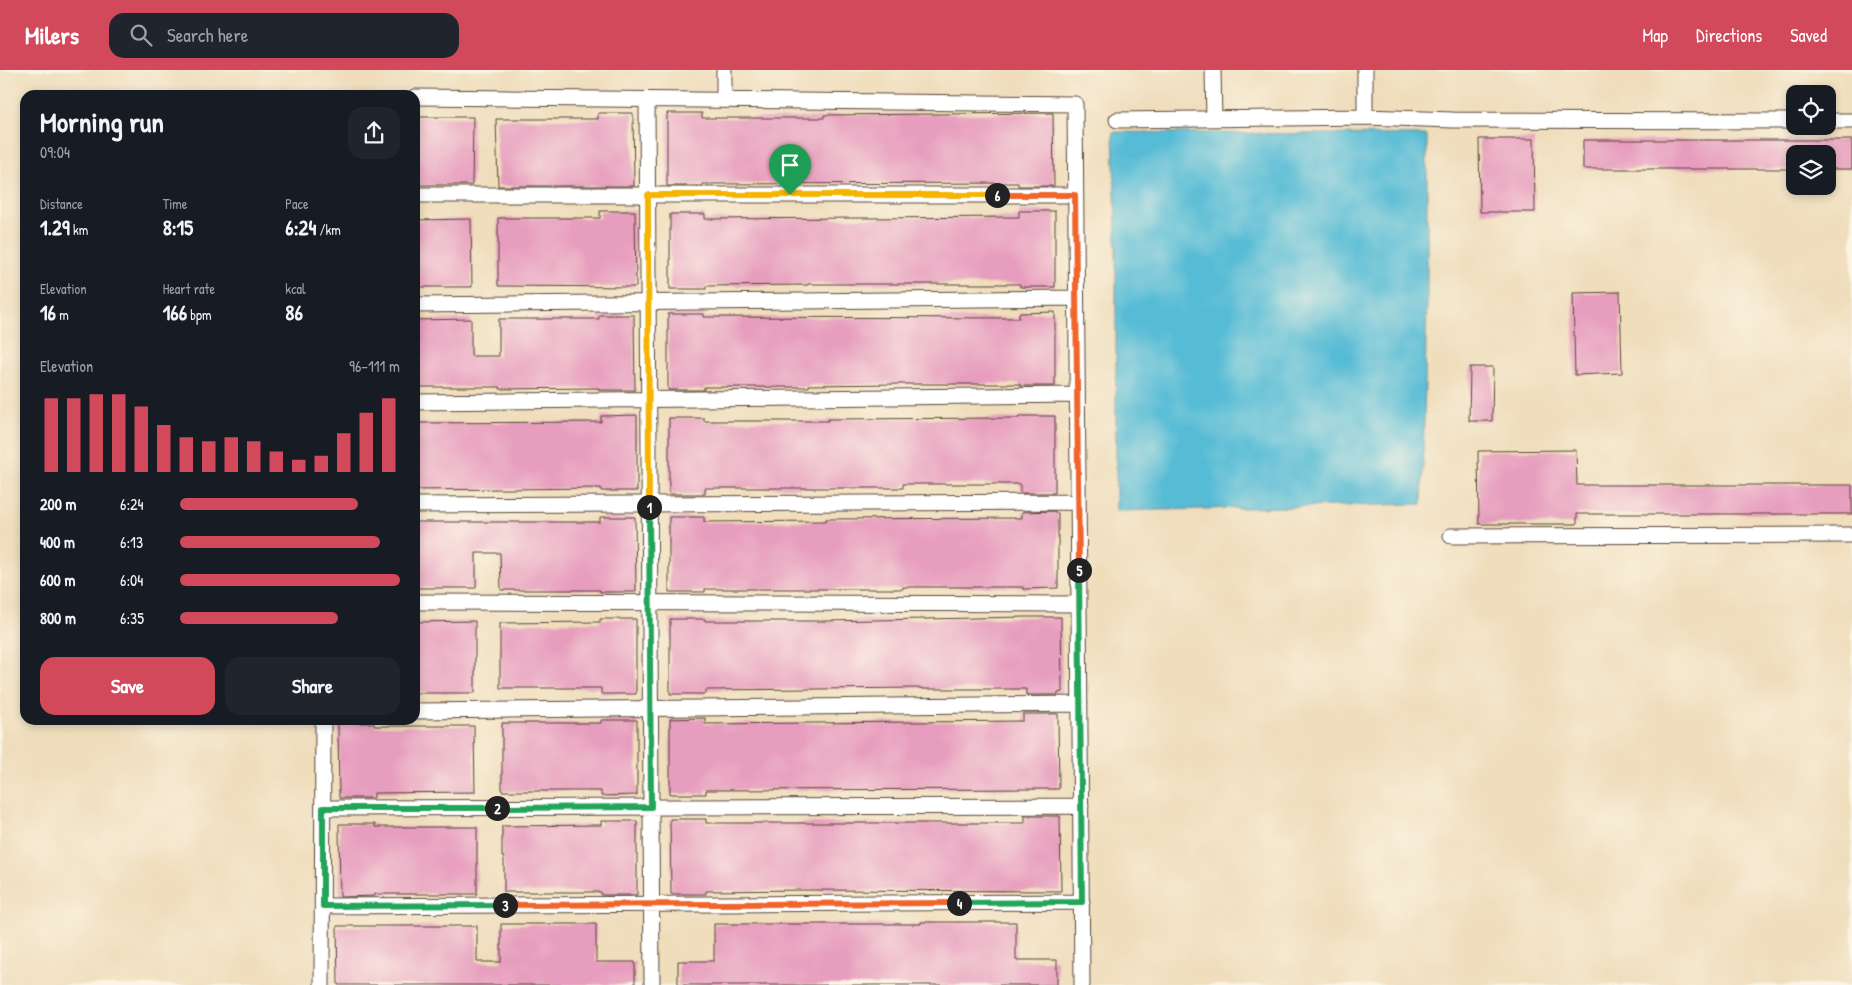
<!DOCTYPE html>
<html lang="en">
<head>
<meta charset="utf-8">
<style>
	body { margin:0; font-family:"Patrick Hand",sans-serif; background:#20242c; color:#f1f3f6; height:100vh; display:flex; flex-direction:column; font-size:19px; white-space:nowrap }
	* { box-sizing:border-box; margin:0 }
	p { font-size:16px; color:#9ea1a6 }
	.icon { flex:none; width:28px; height:28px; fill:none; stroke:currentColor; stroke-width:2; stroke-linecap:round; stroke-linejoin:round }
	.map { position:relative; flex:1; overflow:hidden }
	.side { position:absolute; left:20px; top:20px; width:400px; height:635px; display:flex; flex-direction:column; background:#171b24; border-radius:15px; box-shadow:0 2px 8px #0003 }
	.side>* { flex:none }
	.tools { position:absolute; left:1786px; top:15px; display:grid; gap:10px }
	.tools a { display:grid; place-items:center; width:50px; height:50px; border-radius:10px; background:#171b24; box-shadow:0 2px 8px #0003; font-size:25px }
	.pin { position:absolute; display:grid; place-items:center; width:42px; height:42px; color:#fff; margin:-51px -21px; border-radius:50% 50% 50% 0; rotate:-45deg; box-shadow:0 0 5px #0007 }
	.pin .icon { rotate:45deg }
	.km { position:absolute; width:25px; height:25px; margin:-12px; border-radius:50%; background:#222; color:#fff; font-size:14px; line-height:25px; text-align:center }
	.round { display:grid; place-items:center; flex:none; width:52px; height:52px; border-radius:15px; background:#20242c }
	.head { display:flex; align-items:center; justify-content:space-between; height:85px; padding:0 20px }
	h1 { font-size:28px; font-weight:700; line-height:38px }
	.stats { display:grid; grid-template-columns:repeat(3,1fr); gap:8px; height:85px; padding:5px 20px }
	.stats div { display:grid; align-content:center }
	.stats b { font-size:21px; font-weight:700 }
	.stats small { font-size:14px; font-weight:400 }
	.stats p { font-size:14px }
	.chart { height:140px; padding:10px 20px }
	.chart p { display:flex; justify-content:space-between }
	.chart svg { width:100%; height:90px; margin-top:5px; stroke:#d1495b; stroke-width:6 }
	.action { display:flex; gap:10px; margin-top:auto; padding:10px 20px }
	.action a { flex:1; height:58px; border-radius:15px; background:#d1495b; color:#fff; font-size:20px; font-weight:700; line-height:58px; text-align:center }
	.action a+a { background:#20242c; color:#f1f3f6 }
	ul { padding:0 20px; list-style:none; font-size:16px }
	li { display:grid; grid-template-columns:80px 60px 1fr; align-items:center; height:38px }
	li i { height:12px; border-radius:6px; background:#d1495b }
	header { display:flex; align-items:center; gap:30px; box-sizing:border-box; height:70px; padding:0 25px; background:#d1495b; color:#fff }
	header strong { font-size:24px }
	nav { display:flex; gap:28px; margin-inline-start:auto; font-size:18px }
	.search { width:350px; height:45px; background:#20242c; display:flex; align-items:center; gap:12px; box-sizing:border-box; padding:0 18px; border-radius:15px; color:#9ea1a6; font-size:19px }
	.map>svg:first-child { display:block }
	.water { fill:#57bcd5; stroke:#49737a }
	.building { fill:#e79ebe }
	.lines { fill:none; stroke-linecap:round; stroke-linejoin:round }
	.street-casing { stroke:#564536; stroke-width:17 }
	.street { stroke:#fff; stroke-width:15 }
	.split-1-casing { stroke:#fff; stroke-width:10 }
	.split-2-casing { stroke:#fff; stroke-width:10 }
	.split-3-casing { stroke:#fff; stroke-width:10 }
	.split-4-casing { stroke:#fff; stroke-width:10 }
	.split-5-casing { stroke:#fff; stroke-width:10 }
	.split-6-casing { stroke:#fff; stroke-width:10 }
	.split-7-casing { stroke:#fff; stroke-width:10 }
	.split-1 { stroke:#f5b400; stroke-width:6 }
	.split-2 { stroke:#22a559; stroke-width:6 }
	.split-3 { stroke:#22a559; stroke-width:6 }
	.split-4 { stroke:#f0652b; stroke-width:6 }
	.split-5 { stroke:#22a559; stroke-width:6 }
	.split-6 { stroke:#f0652b; stroke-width:6 }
	.split-7 { stroke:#f5b400; stroke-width:6 }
</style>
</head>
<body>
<header>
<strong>Milers</strong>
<div class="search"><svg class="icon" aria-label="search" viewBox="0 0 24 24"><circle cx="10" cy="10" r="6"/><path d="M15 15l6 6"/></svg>Search here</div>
<nav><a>Map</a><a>Directions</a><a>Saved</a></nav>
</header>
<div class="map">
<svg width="1852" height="915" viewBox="0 0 1852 915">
	<rect width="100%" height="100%" fill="#fcf5e5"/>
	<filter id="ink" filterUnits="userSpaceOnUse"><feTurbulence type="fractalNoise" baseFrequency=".02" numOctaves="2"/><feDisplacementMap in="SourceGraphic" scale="10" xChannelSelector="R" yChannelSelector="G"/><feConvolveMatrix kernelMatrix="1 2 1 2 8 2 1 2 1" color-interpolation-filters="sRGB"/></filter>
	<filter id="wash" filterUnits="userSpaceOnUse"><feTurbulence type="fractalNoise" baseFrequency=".0096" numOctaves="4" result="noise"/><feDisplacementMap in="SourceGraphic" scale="20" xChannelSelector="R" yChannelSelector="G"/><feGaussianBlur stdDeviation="1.12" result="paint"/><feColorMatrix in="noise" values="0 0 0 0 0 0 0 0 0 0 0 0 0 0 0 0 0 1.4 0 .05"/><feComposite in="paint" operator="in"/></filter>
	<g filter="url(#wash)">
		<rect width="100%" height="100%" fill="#efddbb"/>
		<!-- water -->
		<path class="water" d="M 1113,62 L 1427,65 L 1427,229 L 1422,434 L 1116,441 L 1116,156 Z"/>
		<g id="blocks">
			<!-- building -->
			<path class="building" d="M 598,43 L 633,43 L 634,116 L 498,116 L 496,49 L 598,49 Z
				M 667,43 L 702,43 L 702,48 L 824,48 L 824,45 L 1053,43 L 1054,116 L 1018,116 L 1018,113 L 703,114 L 703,116 L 667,116 Z
				M 415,47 L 473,47 L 472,115 L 415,115 Z
				M 1479,69 L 1534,69 L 1535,142 L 1480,142 Z
				M 1583,70 L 1852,70 L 1852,99 L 1828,99 L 1828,84 L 1795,84 L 1795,99 L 1583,99 Z
				M 600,141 L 635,141 L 636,217 L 498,216 L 498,148 L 600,148 Z
				M 1019,141 L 1055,141 L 1055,217 L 1020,217 L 1020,214 L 808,214 L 808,215 L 706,216 L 706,219 L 670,219 L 670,144 L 705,144 L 705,149 L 1019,147 Z
				M 471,149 L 472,217 L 415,217 L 415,150 Z
				M 1620,222 L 1622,303 L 1575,305 L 1573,223 Z
				M 1055,242 L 1055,316 L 1020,316 L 1020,314 L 900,314 L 809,315 L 809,317 L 704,317 L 704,320 L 668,320 L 668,244 L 704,244 L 704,247 L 1019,248 L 1019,243 Z
				M 599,245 L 634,245 L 635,320 L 599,320 L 599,318 L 500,319 L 500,317 L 415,317 L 415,250 L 471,249 L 471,286 L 499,286 L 499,249 L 599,249 Z
				M 1470,297 L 1493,297 L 1492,351 L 1469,351 Z
				M 637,345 L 637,421 L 601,421 L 601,418 L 415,420 L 415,353 L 601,352 L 601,346 Z
				M 1019,346 L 1055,346 L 1055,423 L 1022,423 L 1020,422 L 1020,414 L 903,414 L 903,418 L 705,418 L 705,424 L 669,424 L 669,348 L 704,348 L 704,351 L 828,351 L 828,349 L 1019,348 Z
				M 1576,380 L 1577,415 L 1852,415 L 1852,444 L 1577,444 L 1577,454 L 1479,454 L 1478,381 Z
				M 1055,441 L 1055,443 L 1058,443 L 1058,518 L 1023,519 L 1023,517 L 903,517 L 903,519 L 705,519 L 705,522 L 669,522 L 669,447 L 704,447 L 704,452 L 826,451 L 826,449 L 1022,448 L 1022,442 Z
				M 600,447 L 635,447 L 636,522 L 600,522 L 600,520 L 501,520 L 500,483 L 476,483 L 476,518 L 415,518 L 415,452 L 600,452 Z
				M 1026,547 L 1061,547 L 1062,622 L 1058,623 L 1058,625 L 1026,625 L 1026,619 L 922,619 L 922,618 L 706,620 L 706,624 L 670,624 L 670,549 L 705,549 L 705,551 L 825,551 Z
				M 600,549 L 636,549 L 636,624 L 601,624 L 601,618 L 500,618 L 500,553 L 600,552 Z
				M 475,551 L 475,623 L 415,623 L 415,552 Z
				M 1023,644 L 1058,644 L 1059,719 L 706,720 L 706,724 L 670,724 L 670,649 L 705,648 L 705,654 L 1023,651 Z
				M 601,650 L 637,650 L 637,725 L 601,726 L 601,721 L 502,721 L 502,653 L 601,653 Z
				M 338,653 L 374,653 L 374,656 L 474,656 L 475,722 L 374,723 L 374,728 L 339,728 Z
				M 1025,746 L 1060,746 L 1061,821 L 806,820 L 706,821 L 706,824 L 671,824 L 670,749 L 706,749 L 706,753 L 1025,753 Z
				M 601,751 L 637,751 L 637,825 L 601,825 L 601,822 L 504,822 L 504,787 L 502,787 L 502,756 L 601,755 Z
				M 339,754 L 375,754 L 375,757 L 477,757 L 477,824 L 375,824 L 375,826 L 340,827 Z
				M 921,852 L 1016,852 L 1016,890 L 1057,890 L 1057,915 L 678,915 L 678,891 L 714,891 L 714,854 L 921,854 Z
				M 501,854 L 596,854 L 596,892 L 635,892 L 635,915 L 338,915 L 337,856 L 477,856 L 477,892 L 501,892 Z"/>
		</g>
	</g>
	<g filter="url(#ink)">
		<use href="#blocks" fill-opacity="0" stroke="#564536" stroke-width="1"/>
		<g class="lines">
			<!-- street casing -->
			<g class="street-casing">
				<path id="street" d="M 1213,0 L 1214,49
					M 1365,0 L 1365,47
					M 415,27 L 1075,34 L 1082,915
					M 647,30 L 652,915
					M 724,30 L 724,0
					M 1117,50 L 1365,47 L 1453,50 L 1795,51
					M 1828,51 L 1852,51
					M 415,125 L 1075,125
					M 415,235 L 1076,228
					M 415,332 L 1077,325
					M 415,435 L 1078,432
					M 1451,466 L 1852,465
					M 415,532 L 1079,534
					M 415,641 L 1080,634
					M 323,738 L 1081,736
					M 323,836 L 1082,832
					M 322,915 L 323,650"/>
			</g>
			<!-- street -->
			<use href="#street" class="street"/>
		</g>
	</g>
	<g class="lines" filter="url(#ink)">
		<!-- split-1 casing -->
		<g class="split-1-casing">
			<path id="split-1" d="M 649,437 L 648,125 L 790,125"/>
		</g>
		<!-- split-2 casing -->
		<g class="split-2-casing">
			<path id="split-2" d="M 497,738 L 651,737 L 649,437"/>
		</g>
		<!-- split-3 casing -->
		<g class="split-3-casing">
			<path id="split-3" d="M 497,738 L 323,738 L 323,836 L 505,835"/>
		</g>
		<!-- split-4 casing -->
		<g class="split-4-casing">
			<path id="split-4" d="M 505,835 L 959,833"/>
		</g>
		<!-- split-5 casing -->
		<g class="split-5-casing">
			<path id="split-5" d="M 959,833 L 1082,832 L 1079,500"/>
		</g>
		<!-- split-6 casing -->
		<g class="split-6-casing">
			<path id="split-6" d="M 997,125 L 1075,125 L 1079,500"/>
		</g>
		<!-- split-7 casing -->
		<g class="split-7-casing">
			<path id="split-7" d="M 790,125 L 997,125"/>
		</g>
		<!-- split-1 -->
		<use href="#split-1" class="split-1"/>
		<!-- split-2 -->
		<use href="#split-2" class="split-2"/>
		<!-- split-3 -->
		<use href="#split-3" class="split-3"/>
		<!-- split-4 -->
		<use href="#split-4" class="split-4"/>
		<!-- split-5 -->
		<use href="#split-5" class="split-5"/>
		<!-- split-6 -->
		<use href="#split-6" class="split-6"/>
		<!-- split-7 -->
		<use href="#split-7" class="split-7"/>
	</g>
</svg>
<div class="tools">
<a><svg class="icon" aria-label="locate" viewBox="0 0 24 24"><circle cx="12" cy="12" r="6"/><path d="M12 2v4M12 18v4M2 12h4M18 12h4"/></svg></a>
<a><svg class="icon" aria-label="layers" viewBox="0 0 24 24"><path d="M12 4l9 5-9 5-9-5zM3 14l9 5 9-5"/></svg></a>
</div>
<div class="pin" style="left:790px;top:125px;background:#1e9e55"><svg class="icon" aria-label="arrive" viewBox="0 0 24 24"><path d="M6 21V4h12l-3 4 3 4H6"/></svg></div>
<b class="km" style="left:649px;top:437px">1</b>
<b class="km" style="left:497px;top:738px">2</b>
<b class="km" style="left:505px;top:835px">3</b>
<b class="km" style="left:959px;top:833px">4</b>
<b class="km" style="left:1079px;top:500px">5</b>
<b class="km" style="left:997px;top:125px">6</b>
<section class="side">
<div class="head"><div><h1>Morning run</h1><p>09:04</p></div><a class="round"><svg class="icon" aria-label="share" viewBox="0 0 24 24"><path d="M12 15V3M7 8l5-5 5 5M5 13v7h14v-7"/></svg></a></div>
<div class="stats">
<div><p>Distance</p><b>1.29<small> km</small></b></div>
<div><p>Time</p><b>8:15</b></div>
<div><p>Pace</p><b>6:24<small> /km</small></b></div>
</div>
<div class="stats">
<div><p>Elevation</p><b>16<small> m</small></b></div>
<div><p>Heart rate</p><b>166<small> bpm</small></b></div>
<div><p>kcal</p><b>86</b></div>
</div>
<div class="chart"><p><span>Elevation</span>96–111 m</p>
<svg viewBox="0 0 160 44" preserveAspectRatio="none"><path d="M5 44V8M15 44V8M25 44V6M35 44V6M45 44V12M55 44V21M65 44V27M75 44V29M85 44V27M95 44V29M105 44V34M115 44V38M125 44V36M135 44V25M145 44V15M155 44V8"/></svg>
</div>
<ul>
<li><b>200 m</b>6:24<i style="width:81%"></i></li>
<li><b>400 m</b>6:13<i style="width:91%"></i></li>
<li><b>600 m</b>6:04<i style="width:100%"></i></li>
<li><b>800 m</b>6:35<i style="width:72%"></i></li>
</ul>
<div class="action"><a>Save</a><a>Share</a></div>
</section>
</div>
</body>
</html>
